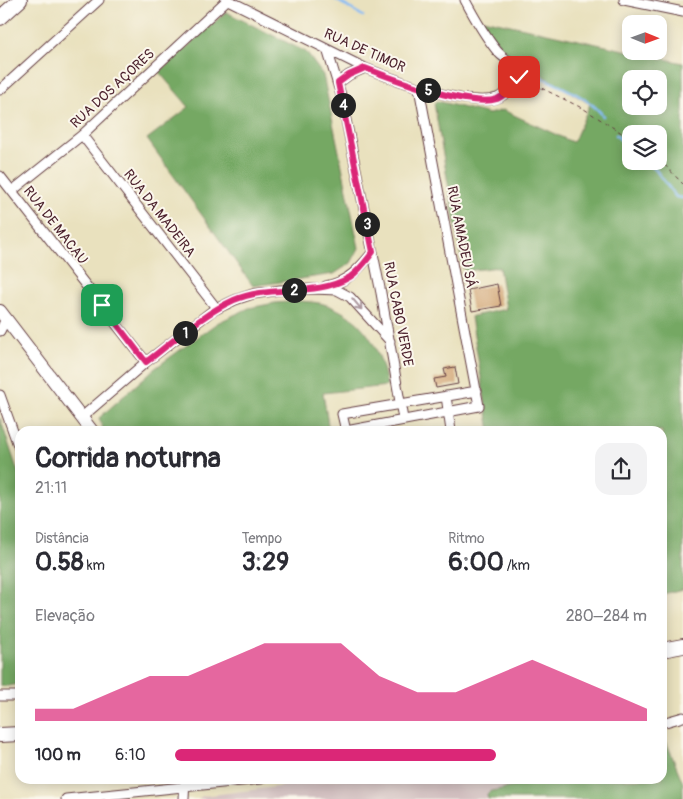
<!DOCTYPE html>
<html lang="pt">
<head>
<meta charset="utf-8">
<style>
	body { margin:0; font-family:Pangolin,sans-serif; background:#f2f2f3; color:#2b2b33; height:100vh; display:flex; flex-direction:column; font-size:19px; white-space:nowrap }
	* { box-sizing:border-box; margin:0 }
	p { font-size:16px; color:#7c7c81 }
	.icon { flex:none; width:28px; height:28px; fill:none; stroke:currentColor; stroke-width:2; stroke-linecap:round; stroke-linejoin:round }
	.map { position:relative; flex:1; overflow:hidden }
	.side { position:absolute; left:15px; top:426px; width:652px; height:358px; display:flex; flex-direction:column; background:#fff; border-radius:15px; box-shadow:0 2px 12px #0003 }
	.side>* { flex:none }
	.needle { width:32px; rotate:91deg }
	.tools { position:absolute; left:622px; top:15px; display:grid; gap:10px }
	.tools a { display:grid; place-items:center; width:45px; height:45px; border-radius:10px; background:#fff; box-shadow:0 2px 12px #0003; font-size:25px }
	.pin { position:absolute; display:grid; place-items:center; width:42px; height:42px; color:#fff; margin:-21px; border-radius:10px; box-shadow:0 2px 8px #0006 }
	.km { position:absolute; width:25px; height:25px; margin:-12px; border-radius:50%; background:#222; color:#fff; font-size:14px; line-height:25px; text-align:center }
	.round { display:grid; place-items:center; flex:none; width:52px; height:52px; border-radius:15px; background:#f2f2f3 }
	.head { display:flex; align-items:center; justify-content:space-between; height:85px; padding:0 20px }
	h1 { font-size:28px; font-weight:700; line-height:38px }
	.figures { display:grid; grid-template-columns:repeat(3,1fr); gap:8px; height:85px; padding:5px 20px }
	.figures div { display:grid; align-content:center }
	.figures b { font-size:25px; font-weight:700 }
	.figures small { font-size:14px; font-weight:400 }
	.figures p { font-size:14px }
	.chart { height:140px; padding:10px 20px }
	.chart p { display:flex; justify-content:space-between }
	.chart svg { width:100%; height:90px; margin-top:5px; fill:#db2777; opacity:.7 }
	ul { padding:0 20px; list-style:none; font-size:16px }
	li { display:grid; grid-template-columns:80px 60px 1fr; align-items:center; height:38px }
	li i { height:12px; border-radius:6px; background:#db2777 }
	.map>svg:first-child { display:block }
	.industrial { fill:#d2bfc0 }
	.forest { fill:#75a864; stroke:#606448; fill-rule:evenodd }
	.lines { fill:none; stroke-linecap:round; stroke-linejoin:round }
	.stream { stroke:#86bcf5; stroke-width:2.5 }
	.building { fill:#d0a26f }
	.street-casing { stroke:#623c41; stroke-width:11 }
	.secondary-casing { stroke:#623c41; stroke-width:14 }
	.primary-casing { stroke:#623c41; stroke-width:16 }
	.path { stroke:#623c41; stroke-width:1; stroke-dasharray:4 4; stroke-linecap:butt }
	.street { stroke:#fff; stroke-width:9 }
	.secondary { stroke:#fff; stroke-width:12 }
	.primary { stroke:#fff; stroke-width:14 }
	.oneway { stroke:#ae9aa0 }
	.route-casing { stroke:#fff; stroke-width:10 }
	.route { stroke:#db2777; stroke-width:6 }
	.labels { text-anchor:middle; stroke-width:4; stroke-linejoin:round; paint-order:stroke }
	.street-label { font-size:14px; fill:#4a1f2b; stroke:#fbf7ec }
</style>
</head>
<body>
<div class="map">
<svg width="683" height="799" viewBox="0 0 683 799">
	<rect width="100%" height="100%" fill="#fbf7ec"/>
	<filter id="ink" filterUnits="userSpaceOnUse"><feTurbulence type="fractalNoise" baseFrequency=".02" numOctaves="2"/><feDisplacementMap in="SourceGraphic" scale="10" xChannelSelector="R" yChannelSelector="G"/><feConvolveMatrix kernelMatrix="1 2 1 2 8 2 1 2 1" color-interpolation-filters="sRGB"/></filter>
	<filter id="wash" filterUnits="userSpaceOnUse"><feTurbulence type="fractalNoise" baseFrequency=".0096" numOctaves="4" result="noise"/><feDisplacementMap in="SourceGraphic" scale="20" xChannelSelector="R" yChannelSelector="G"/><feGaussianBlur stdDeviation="1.12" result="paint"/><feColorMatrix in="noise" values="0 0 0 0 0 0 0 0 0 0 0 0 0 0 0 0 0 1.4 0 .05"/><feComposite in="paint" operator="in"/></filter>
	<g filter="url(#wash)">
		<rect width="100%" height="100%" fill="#e9e1be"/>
		<!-- industrial -->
		<path class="industrial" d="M 339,779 L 556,779 L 491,791 L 487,794 L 488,799 L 198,799 L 203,796 Z"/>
		<!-- forest -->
		<path class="forest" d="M 226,12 L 306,52 L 323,75 L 359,248 L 351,263 L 334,274 L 253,286 L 147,139 L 189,107 L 159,72 Z
			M 483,19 L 683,63 L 683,589 L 663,594 L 662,431 L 490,431 L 471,317 L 473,316 L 506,309 L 499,267 L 465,271 L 463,269 L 434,103 L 437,101 L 489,114 L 503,110 L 572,142 L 574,141 L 590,104 L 514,58 L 500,46 L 483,22 ZM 631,79 L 659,79 L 659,106 L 631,106 ZM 631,134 L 659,134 L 659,161 L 631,161 Z
			M 300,301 C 309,302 319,302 327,305 C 366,319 380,348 387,386 L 323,393 L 329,431 L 104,431 L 99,418 L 154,369 L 217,323 L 249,308 L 275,303 Z
			M 0,418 L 20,478 L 20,684 L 8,686 L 0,686 Z
			M 663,734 L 683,783 L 683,799 L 488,799 L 487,794 L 491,791 L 556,779 L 662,779 Z"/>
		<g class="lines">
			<!-- stream -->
			<path class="stream" d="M 336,0 L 363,16
				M 531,73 C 552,82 591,98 603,116
				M 616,135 L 631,150
				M 645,161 L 655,169 L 676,197 L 683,198"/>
		</g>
		<g id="blocks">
			<!-- building -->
			<path class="building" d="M 497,284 L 501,306 L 472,311 L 468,290 Z
				M 455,367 L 458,384 L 436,388 L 434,379 L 446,377 L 444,369 Z"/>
		</g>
	</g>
	<g filter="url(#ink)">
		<use href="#blocks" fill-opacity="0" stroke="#623c41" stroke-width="1"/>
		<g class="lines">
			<!-- street casing -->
			<g class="street-casing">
				<path id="street" d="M 228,0 L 365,68 C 393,79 469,108 497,98 C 507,95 513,85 519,77 C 516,61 506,62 497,51 C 484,35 474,17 465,0
					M 624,0 L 683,12
					M 327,49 L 341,95 L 381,293 L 403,419
					M 338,83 L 349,75 L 365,68
					M 0,90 L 99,0
					M 82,135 L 217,309
					M 0,176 L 146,362
					M 12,191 L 82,135 L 227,0
					M 326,286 C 348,282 359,269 373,252
					M 0,331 L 6,319
					M 0,395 L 19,448
					M 446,396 L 451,431
					M 82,417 L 146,362 L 212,311 L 235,300 L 253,294 L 280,290 L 313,289 L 337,290 L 350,297 L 390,341
					M 346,431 L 479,406 L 419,88
					M 346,431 L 342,414 L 477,391
					M 0,696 L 20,696
					M 662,723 L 683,717
					M 66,799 L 261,779
					M 184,799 L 185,779"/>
			</g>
			<!-- secondary casing -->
			<g class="secondary-casing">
				<path id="secondary" d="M 0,311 L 92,431"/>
			</g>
			<!-- primary casing -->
			<g class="primary-casing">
				<path id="primary" d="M 0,18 L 20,0
					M 662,650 L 683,646
					M 0,735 L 20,734"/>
			</g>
			<!-- path -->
			<path class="path" d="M 527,81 L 584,109 L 631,139
				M 659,159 L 683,184"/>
			<!-- street -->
			<use href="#street" class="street"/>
			<!-- secondary -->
			<use href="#secondary" class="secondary"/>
			<!-- primary -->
			<use href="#primary" class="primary"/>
		</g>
		<!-- one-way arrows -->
		<defs><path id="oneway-shaft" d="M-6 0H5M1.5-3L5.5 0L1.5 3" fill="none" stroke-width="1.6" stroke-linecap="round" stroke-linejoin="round" transform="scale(1.25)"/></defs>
		<use class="oneway" href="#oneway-shaft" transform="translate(357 304) rotate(50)"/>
	</g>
	<g class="lines" filter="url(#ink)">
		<!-- route casing -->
		<g class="route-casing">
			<path id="route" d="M 102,305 L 146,362 C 174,341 201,315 234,300 C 270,284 315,298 350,277 C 359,271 366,261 373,252 L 338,83 L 349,75 L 365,68 C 393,79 470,108 497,99 C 506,95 513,85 519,77"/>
		</g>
		<!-- route -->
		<use href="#route" class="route"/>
	</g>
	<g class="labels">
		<!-- street labels -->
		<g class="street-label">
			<text transform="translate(365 50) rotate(24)" y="5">RUA DE TIMOR</text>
			<text transform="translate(112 88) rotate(-43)" y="5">RUA DOS AÇORES</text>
			<text transform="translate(160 213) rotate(52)" y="5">RUA DA MADEIRA</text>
			<text transform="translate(56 225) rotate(52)" y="5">RUA DE MACAU</text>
			<text transform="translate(462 237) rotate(79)" y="5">RUA AMADEU SÁ</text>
			<text transform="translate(399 314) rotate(79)" y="5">RUA CABO VERDE</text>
		</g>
	</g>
</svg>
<div class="tools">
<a><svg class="needle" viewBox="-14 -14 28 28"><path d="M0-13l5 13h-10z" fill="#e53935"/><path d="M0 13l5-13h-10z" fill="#7c7c81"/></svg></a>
<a><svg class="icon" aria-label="locate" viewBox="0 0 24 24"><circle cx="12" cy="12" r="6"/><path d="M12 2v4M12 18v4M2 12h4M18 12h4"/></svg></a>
<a><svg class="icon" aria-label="layers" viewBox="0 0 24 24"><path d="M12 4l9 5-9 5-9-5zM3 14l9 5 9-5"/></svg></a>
</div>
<div class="pin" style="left:102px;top:305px;background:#1e9e55"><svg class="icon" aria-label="arrive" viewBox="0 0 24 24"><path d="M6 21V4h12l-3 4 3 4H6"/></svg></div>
<div class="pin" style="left:519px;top:77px;background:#d93025"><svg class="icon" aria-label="check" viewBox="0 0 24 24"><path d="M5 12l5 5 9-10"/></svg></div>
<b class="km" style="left:185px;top:333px">1</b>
<b class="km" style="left:294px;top:290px">2</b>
<b class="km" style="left:367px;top:224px">3</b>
<b class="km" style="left:343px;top:105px">4</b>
<b class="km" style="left:428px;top:90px">5</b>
<section class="side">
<div class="head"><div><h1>Corrida noturna</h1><p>21:11</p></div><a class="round"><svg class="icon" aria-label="share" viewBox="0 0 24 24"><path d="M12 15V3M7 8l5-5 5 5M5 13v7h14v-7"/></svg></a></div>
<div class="figures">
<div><p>Distância</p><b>0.58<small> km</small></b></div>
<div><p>Tempo</p><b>3:29</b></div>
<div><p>Ritmo</p><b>6:00<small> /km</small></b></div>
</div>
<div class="chart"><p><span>Elevação</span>280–284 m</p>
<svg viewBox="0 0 160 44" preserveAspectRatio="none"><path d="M0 44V38L10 38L20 30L30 22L40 22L50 14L60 6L70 6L80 6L90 22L100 30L110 30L120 22L130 14L140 22L150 30L160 38V44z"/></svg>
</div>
<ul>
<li><b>100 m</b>6:10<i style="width:68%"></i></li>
</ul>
</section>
</div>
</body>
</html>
